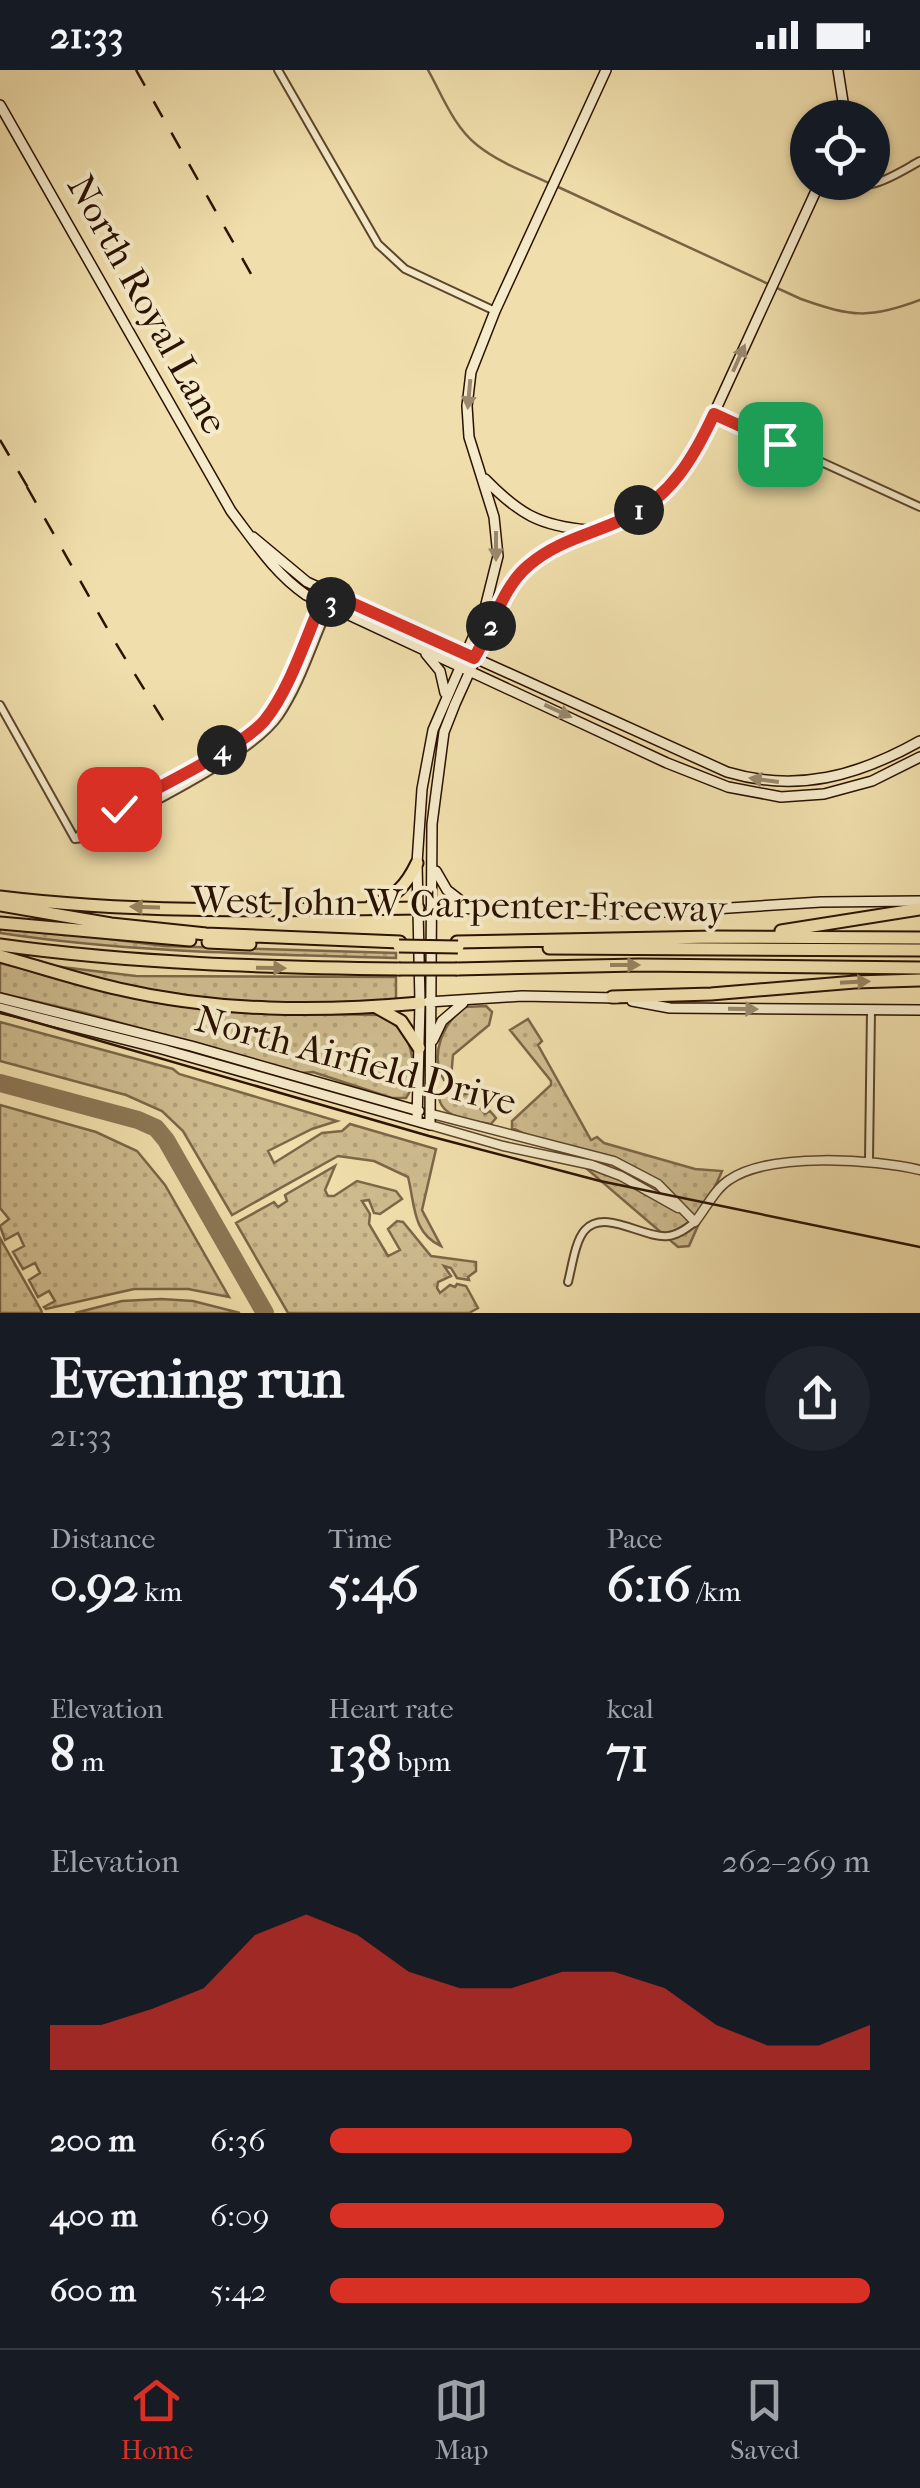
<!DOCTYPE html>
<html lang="en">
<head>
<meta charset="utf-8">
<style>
	body { margin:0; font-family:"IM FELL French Canon",serif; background:#20242c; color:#f1f3f6; height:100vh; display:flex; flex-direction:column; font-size:38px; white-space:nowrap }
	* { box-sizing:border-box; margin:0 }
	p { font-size:32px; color:#9ea1a6 }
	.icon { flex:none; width:55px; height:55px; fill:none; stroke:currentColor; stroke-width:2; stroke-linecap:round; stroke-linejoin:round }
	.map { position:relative; height:1243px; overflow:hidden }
	.details { display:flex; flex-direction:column; background:#171b24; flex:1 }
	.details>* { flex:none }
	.fabs { position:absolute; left:790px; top:30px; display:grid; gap:20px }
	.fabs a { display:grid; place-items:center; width:100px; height:100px; border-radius:50%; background:#171b24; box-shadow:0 2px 8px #0004; font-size:50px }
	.pin { position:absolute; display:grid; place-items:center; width:85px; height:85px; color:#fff; margin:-42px; border-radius:20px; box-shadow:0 5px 15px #0006 }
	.km { position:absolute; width:50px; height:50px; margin:-25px; border-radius:50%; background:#222; color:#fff; font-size:28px; line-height:50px; text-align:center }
	.round { display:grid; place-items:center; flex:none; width:105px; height:105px; border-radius:52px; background:#20242c }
	.headline { display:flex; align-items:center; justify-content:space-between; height:170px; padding:0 50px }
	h1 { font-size:55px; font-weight:700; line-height:75px }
	.metrics { display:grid; grid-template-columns:repeat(3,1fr); gap:15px; height:170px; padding:10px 50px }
	.metrics div { display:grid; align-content:center }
	.metrics b { font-size:50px; font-weight:700 }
	.metrics small { font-size:28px; font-weight:400 }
	.metrics p { font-size:28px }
	.chart { height:280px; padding:20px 50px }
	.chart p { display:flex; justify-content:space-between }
	.chart svg { width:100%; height:180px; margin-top:10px; fill:#d93025; opacity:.7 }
	ul { padding:0 50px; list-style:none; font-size:32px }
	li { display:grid; grid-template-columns:160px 120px 1fr; align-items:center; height:75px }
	li i { height:25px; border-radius:12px; background:#d93025 }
	.status { display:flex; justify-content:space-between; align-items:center; height:70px; padding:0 50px; background:#171b24; direction:ltr }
	.status svg { height:28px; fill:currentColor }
	.menu { display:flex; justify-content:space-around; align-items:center; height:140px; border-top:2px solid #363941; background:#171b24; font-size:28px; color:#9ea1a6 }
	.menu a { display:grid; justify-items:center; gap:5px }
	.menu .current { color:#d93025 }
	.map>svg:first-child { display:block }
	.grass { fill:url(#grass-dots); stroke:#7c6748; stroke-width:2.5 }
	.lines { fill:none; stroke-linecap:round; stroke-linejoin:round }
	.stream { stroke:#796344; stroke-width:2.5 }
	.taxiway { stroke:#8d7856; stroke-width:18 }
	.minor-casing { stroke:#5c452b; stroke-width:10 }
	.tertiary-casing { stroke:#5c452b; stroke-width:11 }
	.secondary-casing { stroke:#2a1200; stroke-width:12 }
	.motorway-casing { stroke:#2a1200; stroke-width:15 }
	.minor { stroke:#f5eac9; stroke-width:6 }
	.tertiary { stroke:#f5eac9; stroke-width:8 }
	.secondary { stroke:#f5eac9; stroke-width:9 }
	.motorway { stroke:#f0dfac; stroke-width:11 }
	.tram { stroke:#2a1200; stroke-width:2.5 }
	.rail { stroke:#2a1200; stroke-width:2.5; stroke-dasharray:18 18; stroke-linecap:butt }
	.motorway-bridge-casing { stroke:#2a1200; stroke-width:15; stroke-linecap:butt }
	.motorway-bridge { stroke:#f0dfac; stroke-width:11 }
	.oneway { fill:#9a896f }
	.oneway2 { fill:#97835f }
	.route-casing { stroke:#fff; stroke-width:20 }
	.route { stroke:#d93025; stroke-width:12 }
	.labels { text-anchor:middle; stroke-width:8; stroke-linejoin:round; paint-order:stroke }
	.street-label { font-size:38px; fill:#2a1200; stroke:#f5eac9 }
</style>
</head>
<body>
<div class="status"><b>21:33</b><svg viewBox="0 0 49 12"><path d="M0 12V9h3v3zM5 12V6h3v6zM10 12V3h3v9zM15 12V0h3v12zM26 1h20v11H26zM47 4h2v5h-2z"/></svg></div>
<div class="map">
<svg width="920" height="1243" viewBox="0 0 920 1243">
	<defs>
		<pattern id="grass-dots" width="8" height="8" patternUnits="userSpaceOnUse" patternTransform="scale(2.5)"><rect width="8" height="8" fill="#cebc8f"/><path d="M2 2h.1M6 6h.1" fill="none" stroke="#b1a17a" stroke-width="1.8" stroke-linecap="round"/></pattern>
	</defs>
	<rect width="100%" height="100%" fill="#f0dfac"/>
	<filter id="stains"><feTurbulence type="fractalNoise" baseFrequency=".002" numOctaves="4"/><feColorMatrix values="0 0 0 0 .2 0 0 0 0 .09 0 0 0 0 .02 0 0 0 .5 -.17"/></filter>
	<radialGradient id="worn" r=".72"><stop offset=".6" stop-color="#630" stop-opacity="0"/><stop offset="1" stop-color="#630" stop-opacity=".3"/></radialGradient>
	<!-- grass -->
	<path class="grass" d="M 0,855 L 164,876 L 396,883 L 396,888 C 263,884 132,883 0,863 Z
		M 0,893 L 147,931 L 261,943 L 380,945 C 403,957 412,971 413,997 C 413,1009 413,1018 406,1028 L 392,1028 L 313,1002 L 301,1003 L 85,943 L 0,923 Z
		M 53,896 L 136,906 L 396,907 L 396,932 C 272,936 173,934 53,896 Z
		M 486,936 L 492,942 L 489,955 L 453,985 L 451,1008 L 444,1010 C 429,985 443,953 465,937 Z
		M 528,949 L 542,971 L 538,975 L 591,1070 L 597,1067 L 604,1073 L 695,1099 L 722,1101 L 689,1176 L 678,1177 L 586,1098 L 553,1077 L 512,1058 L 512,1051 L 551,1015 L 551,1011 L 510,960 Z
		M 0,952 L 173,999 L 179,1004 L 337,1051 L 312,1059 L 268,1081 L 274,1093 L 322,1063 L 342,1061 L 350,1054 L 436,1079 L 422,1140 L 441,1176 C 412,1163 415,1134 408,1107 L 374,1091 L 338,1086 L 232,1145 L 183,1061 L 162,1041 L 126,1025 L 0,991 Z
		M 474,1023 L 478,1027 L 474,1031 L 485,1044 L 490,1041 L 496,1048 L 491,1054 C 472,1051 441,1048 439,1027 Z
		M 0,1035 L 96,1062 L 137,1081 L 165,1115 L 229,1227 L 188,1219 L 134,1219 L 46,1239 L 44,1237 L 55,1231 L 49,1221 L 38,1227 L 29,1210 L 40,1203 L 35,1193 L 23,1199 L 13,1182 L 24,1176 L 18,1163 L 5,1170 L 0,1156 L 9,1149 L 0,1138 Z
		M 335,1096 L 325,1120 L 328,1126 L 334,1126 L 357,1111 L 396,1121 L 402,1129 L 380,1144 L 374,1143 L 369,1130 L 362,1131 L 370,1144 L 369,1154 L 388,1186 L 400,1180 L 388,1159 L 397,1151 L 403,1152 L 431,1186 L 476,1192 L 476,1201 L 468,1207 L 469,1210 L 457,1208 L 451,1198 L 444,1196 L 451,1206 L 438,1212 L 437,1218 L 440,1223 L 450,1215 L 455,1217 L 457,1214 L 466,1216 L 478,1238 L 469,1243 L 288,1243 L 236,1153 L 274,1132 L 278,1137 L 287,1131 L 285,1125 Z
		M 0,1168 L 41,1240 L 42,1243 L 0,1243 Z
		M 161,1229 L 193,1231 L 240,1243 L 75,1243 L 122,1231 Z"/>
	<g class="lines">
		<!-- stream -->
		<path class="stream" d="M 428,0 C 442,25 454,57 477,75 C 498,92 525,102 549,113
			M 556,116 L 801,229 C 852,247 870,249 920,230"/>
		<!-- taxiway -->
		<path class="taxiway" d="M 0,1013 L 138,1050 L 156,1058 L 166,1070 L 265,1243"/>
		<!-- minor casing -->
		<g class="minor-casing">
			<path id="minor" d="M 278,0 L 378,174 L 405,199 L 495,241
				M 836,112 C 870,123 891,107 920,91
				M 714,343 L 920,437
				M 0,635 L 75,769
				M 75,769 L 89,767 C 137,740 251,687 279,646 C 304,609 315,564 335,525
				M 75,769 L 85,759 L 239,671 L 268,647 L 323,530
				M 869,1090 L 871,940
				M 568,1212 C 572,1197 575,1171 585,1160 C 605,1138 644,1169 668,1166 C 678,1165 687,1158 695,1152"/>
		</g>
		<!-- tertiary casing -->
		<g class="tertiary-casing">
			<path id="tertiary" d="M 432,1044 L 614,1091 L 658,1114 L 695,1152 C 706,1138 715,1119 729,1110 C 769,1082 875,1089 920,1100
				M 430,1055 L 503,1076 L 592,1095 L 621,1106 L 678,1138"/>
		</g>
		<!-- secondary casing -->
		<g class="secondary-casing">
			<path id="secondary" d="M 838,0 L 843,32 L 842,48
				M 0,35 L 231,441 C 254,471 274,503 306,525 L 667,693 L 728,717 L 781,727 L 824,724 L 872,711 L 920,687
				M 485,409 C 519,444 540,456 588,460
				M 253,467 L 307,512 L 727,702 C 797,723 858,706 920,671
				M 426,584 L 440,601 L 445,623
				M 436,801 L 447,820 L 469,837
				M 431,838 L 668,842 L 821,832 L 920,831
				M 0,928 L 191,976 L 419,1041
				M 632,931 L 670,938 L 920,940
				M 428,932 L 522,926 L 617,928
				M 0,938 L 162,979 L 430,1055 L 432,754 L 444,662 L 455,634 L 502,530 L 526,496 L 562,472 L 626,448 L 644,438 L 680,405 L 705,363 L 820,112
				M 433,970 L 442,951 L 463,933
				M 417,1051 L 420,933 L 417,793 L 422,719 L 433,660 L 484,542 L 498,486 L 494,447 L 469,367 L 467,336 L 471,302 L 495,241 L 606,0"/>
		</g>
		<!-- motorway casing -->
		<g class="motorway-casing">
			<path id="motorway" d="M 0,827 C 138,844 279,840 418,838
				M 0,835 L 111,854 L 206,864 L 400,872
				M 371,836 C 395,827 406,816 417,793
				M 0,853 L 190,870
				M 781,861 L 920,839
				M 208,872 L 250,874
				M 457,872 L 714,867 L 920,868
				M 0,875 C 137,894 262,897 399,899
				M 549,878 L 920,880
				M 0,886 C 40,897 79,910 119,919 C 218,942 320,942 420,933
				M 457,899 L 638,895 L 920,898
				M 612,927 L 711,924 L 855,912 L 920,910
				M 376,937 L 401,951 L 419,978"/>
		</g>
		<!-- minor -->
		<use href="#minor" class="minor"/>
		<!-- tertiary -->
		<use href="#tertiary" class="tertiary"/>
		<!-- secondary -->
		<use href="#secondary" class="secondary"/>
		<!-- motorway -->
		<use href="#motorway" class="motorway"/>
		<!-- tram -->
		<path class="tram" d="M 0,942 L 429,1066 L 600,1111 L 920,1177"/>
		<!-- rail -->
		<path class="rail" d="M 136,0 L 255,211
			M 0,370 L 33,426
			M 27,417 L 112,567 L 168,658"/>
		<!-- motorway-bridge casing -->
		<g class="motorway-bridge-casing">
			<path id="motorway-bridge" d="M 399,876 L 458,877
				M 399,899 L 457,899"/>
		</g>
		<!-- motorway-bridge -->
		<use href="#motorway-bridge" class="motorway-bridge"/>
	</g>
	<!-- one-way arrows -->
	<defs><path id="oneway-solid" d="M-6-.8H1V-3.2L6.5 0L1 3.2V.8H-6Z" transform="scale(2.5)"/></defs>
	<g class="oneway">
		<use href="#oneway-solid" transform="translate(739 288) rotate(-66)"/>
		<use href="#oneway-solid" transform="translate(469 324) rotate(95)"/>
		<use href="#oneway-solid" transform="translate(496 476) rotate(90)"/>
		<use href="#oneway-solid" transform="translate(558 641) rotate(25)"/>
		<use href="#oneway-solid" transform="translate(764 710) rotate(-172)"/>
		<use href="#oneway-solid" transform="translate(743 939) rotate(1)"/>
	</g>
	<g class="oneway2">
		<use href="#oneway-solid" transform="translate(145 837) rotate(-178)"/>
		<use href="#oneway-solid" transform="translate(625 895)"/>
		<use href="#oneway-solid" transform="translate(271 898) rotate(1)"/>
		<use href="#oneway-solid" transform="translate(855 912) rotate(-3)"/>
	</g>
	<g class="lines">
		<!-- route casing -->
		<g class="route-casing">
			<path id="route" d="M 119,739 C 154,719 243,677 265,650 C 290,619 306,567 322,531 L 330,534 L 334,525 L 474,588 C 493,558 501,518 529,495 C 558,470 593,464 626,448 C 671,427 694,387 714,344 L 780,374"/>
		</g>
		<!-- route -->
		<use href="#route" class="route"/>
	</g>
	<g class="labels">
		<!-- street labels -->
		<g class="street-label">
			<text transform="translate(148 234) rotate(61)" y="13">North Royal Lane</text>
			<text transform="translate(459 834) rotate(1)" y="13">West John W Carpenter Freeway</text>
			<text transform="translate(356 990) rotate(15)" y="13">North Airfield Drive</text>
		</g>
	</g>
	<rect width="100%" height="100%" filter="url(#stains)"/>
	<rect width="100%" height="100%" fill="url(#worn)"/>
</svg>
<div class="fabs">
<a><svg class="icon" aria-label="locate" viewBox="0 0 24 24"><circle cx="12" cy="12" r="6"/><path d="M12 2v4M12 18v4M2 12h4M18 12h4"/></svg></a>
</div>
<div class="pin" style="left:780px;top:374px;background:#1e9e55"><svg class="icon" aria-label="arrive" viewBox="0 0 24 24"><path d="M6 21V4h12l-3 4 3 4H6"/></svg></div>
<div class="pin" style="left:119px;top:739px;background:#d93025"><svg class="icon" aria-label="check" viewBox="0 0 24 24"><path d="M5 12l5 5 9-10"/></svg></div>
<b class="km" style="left:639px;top:440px">1</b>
<b class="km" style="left:491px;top:556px">2</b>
<b class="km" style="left:331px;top:532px">3</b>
<b class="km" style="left:222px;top:680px">4</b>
</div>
<section class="details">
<div class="headline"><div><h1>Evening run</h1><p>21:33</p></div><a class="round"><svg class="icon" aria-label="share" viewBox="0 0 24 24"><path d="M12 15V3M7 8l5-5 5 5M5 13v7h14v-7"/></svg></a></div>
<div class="metrics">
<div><p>Distance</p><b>0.92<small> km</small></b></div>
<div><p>Time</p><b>5:46</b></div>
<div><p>Pace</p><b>6:16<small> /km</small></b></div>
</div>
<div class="metrics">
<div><p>Elevation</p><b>8<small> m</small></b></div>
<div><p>Heart rate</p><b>138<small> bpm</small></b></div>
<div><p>kcal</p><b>71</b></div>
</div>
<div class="chart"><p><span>Elevation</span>262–269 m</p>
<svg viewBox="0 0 160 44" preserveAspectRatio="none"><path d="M0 44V33L10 33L20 29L30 24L40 11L50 6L60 11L70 20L80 24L90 24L100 20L110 20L120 24L130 33L140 38L150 38L160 33V44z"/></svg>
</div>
<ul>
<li><b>200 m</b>6:36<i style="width:56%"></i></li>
<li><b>400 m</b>6:09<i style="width:73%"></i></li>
<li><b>600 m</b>5:42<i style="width:100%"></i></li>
</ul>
</section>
<nav class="menu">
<a class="current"><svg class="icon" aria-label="home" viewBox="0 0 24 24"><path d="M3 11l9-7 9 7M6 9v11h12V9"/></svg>Home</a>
<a><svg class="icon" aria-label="map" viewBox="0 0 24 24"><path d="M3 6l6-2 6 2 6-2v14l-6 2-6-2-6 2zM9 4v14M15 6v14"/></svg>Map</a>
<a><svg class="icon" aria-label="saved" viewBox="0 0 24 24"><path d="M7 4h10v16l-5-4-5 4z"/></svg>Saved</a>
</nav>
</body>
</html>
